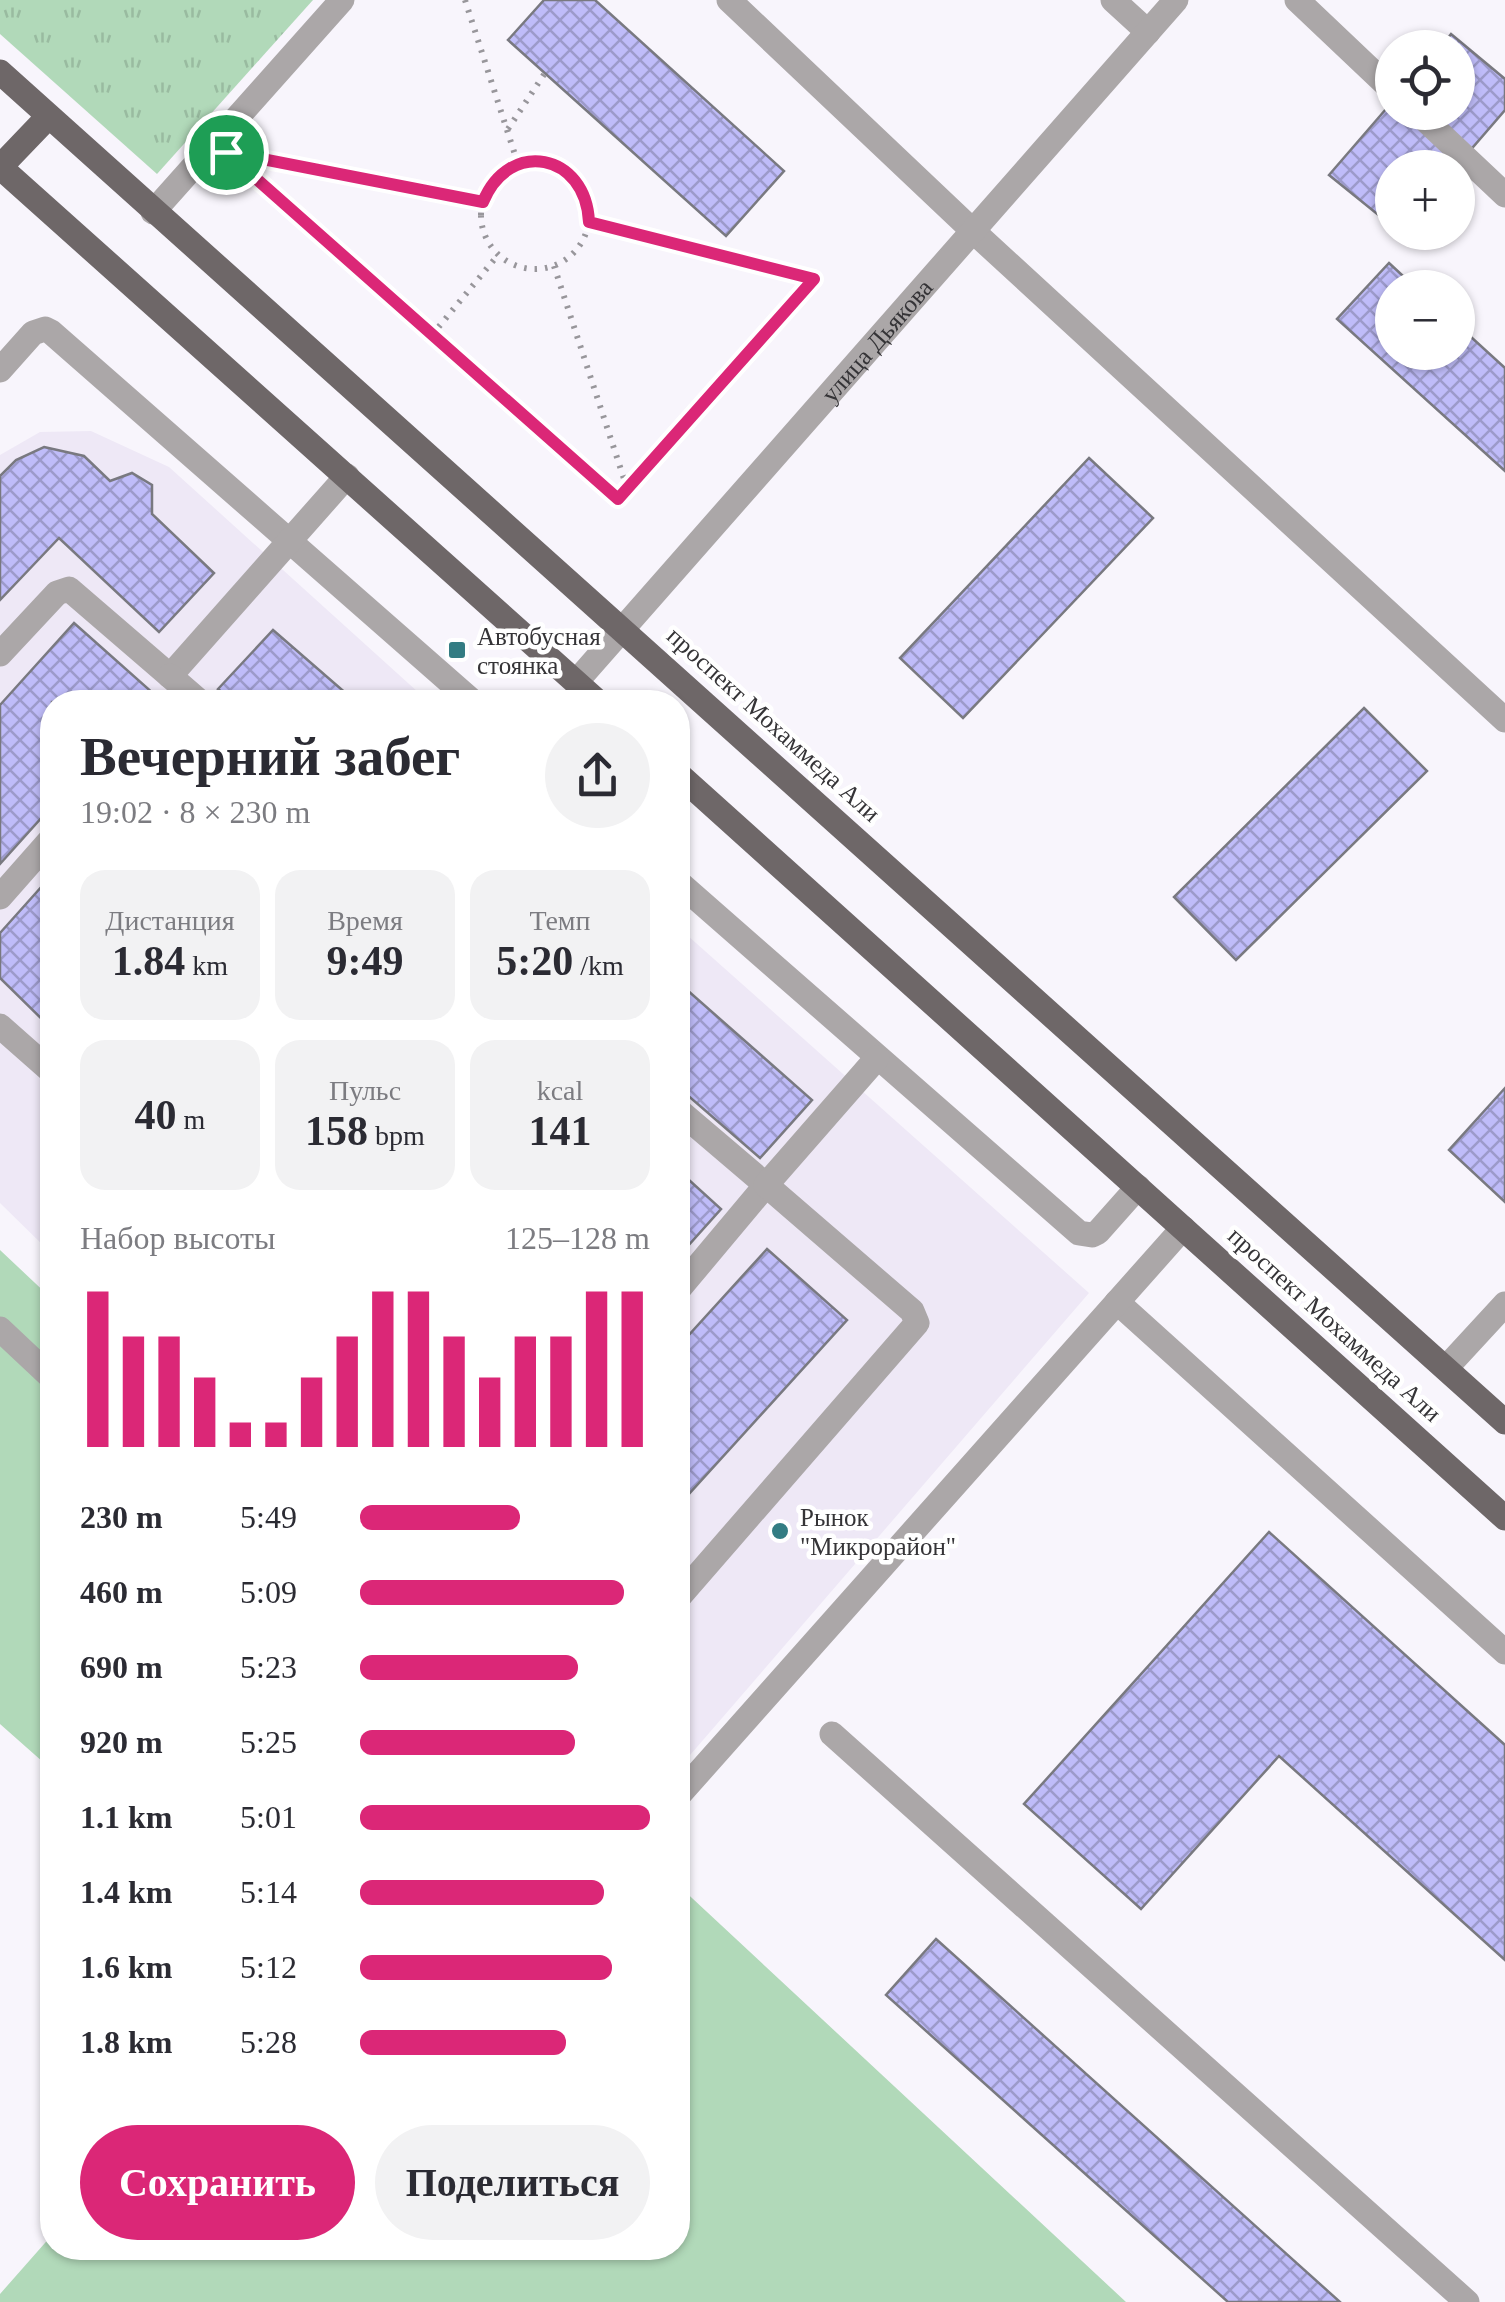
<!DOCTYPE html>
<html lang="ru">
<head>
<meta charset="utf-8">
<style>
	body { margin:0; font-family:"Times New Roman",serif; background:#f2f2f3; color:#2b2b33; height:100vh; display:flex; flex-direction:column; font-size:38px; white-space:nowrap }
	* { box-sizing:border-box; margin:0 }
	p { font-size:32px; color:#7c7c81 }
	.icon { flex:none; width:55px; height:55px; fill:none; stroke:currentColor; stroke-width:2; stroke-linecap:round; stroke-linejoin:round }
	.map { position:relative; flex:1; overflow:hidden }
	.details { position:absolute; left:40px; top:690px; width:650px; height:1570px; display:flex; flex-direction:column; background:#fff; border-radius:40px; box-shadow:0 2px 8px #0004 }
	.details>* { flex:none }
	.controls { position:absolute; left:1375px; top:30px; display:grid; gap:20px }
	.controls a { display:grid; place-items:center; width:100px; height:100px; border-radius:50%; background:#fff; box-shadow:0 2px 8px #0004; font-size:50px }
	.pin { position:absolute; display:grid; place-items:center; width:85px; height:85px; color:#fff; margin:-42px; border:5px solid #fff; border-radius:50%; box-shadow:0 2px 10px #0007 }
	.round { display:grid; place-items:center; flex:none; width:105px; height:105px; border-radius:52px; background:#f2f2f3 }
	.headline { display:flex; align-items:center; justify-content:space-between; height:170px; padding:0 40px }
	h1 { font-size:55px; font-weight:700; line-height:75px }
	.figures { display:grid; grid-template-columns:repeat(3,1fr); gap:15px; height:170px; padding:10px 40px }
	.figures div { display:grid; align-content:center; border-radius:25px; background:#f2f2f3; text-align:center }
	.figures b { font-size:42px; font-weight:700 }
	.figures small { font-size:28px; font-weight:400 }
	.figures p { font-size:28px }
	.chart { height:280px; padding:20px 40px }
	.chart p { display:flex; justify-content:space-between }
	.chart svg { width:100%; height:180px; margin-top:10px; stroke:#db2777; stroke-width:6 }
	.primary-button { display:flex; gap:20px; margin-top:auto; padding:20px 40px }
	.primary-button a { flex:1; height:115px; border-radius:60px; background:#db2777; color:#fff; font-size:40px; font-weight:700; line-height:115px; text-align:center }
	.primary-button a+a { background:#f2f2f3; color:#2b2b33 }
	ul { padding:0 40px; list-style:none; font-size:32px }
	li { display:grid; grid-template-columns:160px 120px 1fr; align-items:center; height:75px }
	li i { height:25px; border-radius:12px; background:#db2777 }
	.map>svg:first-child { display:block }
	.built { fill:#eee8f6 }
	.green { fill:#b1d9b9 }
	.park { fill:url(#park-tufts) }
	.building { fill:url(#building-cross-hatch); stroke:#797980; stroke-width:2.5 }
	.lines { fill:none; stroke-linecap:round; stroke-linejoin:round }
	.path { stroke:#98969b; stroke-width:6; stroke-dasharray:2.5 8; stroke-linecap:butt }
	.minor { stroke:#aba7a8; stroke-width:25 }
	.major { stroke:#6e6768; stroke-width:25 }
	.route-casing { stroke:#fff; stroke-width:20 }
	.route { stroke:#db2777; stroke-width:12 }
	.poi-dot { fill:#337c83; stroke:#fff; stroke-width:4 }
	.labels { text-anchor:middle; stroke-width:9; stroke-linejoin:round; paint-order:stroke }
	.street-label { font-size:25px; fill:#353437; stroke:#fff }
	.poi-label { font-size:25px; fill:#353437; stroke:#fff; text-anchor:start }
</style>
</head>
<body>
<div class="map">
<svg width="1505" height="2302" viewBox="0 0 1505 2302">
	<defs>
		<pattern id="park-tufts" width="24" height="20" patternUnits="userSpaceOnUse" patternTransform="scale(2.5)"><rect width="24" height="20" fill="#b1d9b9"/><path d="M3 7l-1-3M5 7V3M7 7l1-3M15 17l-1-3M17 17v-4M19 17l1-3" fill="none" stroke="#99bba0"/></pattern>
		<pattern id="building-cross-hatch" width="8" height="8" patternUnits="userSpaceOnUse" patternTransform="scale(2.5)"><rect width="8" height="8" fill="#bfbcf9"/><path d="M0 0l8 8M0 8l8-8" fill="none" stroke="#9c9aca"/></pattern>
	</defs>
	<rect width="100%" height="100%" fill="#f8f5fc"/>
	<!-- built -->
	<path class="built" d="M 91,431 L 169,467 L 429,702 L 52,702 L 52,1254 L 0,1203 L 0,455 L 40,432 Z
		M 678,927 L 1089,1293 L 678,1769 Z"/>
	<!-- green -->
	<path class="green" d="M 0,1250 L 52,1299 L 52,1770 L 0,1724 Z
		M 678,1885 L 1126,2302 L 0,2302 L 0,2294 L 52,2235 L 52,2248 L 678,2248 Z"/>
	<!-- park -->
	<path class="park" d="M 0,0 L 313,0 L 157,174 L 0,34 Z"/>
	<!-- building -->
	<path class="building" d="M 544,0 L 595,0 L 784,171 L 726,236 L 508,40 Z
		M 1451,34 L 1505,79 L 1505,110 L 1455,168 L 1392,168 L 1392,226 L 1329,175 L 1392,102 L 1392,112 L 1458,112 L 1458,48 L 1440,48 Z
		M 1389,263 L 1416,288 L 1392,288 L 1392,352 L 1458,352 L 1458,325 L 1505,368 L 1505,471 L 1337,319 Z
		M 44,447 L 84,456 L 110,481 L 132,473 L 152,485 L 152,514 L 214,573 L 159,632 L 59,538 L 0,600 L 0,476 L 16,460 Z
		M 1089,458 L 1153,518 L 963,718 L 900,658 Z
		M 74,623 L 154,694 L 147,702 L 52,702 L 52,806 L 0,864 L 0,705 Z
		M 273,630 L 356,702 L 234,702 L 218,689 Z
		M 1364,708 L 1427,771 L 1236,960 L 1174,897 Z
		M 52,875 L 52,1029 L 0,978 L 0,933 Z
		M 678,982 L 812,1100 L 760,1158 L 678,1087 Z
		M 1505,1088 L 1505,1202 L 1449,1150 Z
		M 678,1170 L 721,1209 L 678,1257 Z
		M 767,1249 L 847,1320 L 678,1506 L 678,1347 Z
		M 1269,1532 L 1505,1745 L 1505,1960 L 1279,1756 L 1141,1909 L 1024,1804 Z
		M 936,1939 L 1340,2302 L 1228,2302 L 886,1995 Z"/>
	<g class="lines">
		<!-- path -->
		<path class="path" d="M 465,0 L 518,164
			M 508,129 L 545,73
			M 248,156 L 483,202
			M481 215a54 54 0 1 1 108 0a54 54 0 1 1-108 0Z
			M 238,162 L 618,499 L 814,279 L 589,222
			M 554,266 L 627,488
			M 432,335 L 498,255"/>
		<!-- minor -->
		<g class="minor">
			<path d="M 729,0 L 973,231 L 1505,720"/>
			<path d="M 1113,0 L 1148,32"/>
			<path d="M 1297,0 L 1392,90"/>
			<path d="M 1417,112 L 1505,195"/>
			<path d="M 153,212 L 342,0"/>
			<path d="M 0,370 L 33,333 L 45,329 L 51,332 L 473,702"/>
			<path d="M 0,654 L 57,593 L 69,589 L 170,676 L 347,476"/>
			<path d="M 170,676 L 200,702"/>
			<path id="s1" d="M 576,682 L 1176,0"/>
			<path d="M 678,882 L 1079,1233 L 1092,1235 L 1098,1232 L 1138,1187"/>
			<path d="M 0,897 L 52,838"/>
			<path d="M 0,1026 L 52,1072"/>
			<path d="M 678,1110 L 766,1185 L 678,1290"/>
			<path d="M 1117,1302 L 1505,1652"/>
			<path d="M 0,1329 L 52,1378"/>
			<path d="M 1446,1368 L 1505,1304"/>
			<path d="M 678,1598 L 917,1323 L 912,1311 L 766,1185 L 877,1058"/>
			<path d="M 832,1734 L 1467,2302"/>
			<path d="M 678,1796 L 1183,1228"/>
		</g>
		<!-- major -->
		<path class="major" d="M 0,72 L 1505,1422
			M 0,167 L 598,702
			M 0,167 L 48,117
			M 678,774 L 1505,1518"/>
	</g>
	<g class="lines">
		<!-- route casing -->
		<g class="route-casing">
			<path id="route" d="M 226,152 L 483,202 C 509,138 586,153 589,222 L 814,279 L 618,499 Z"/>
		</g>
		<!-- route -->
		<use href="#route" class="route"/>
	</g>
	<!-- markers -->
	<g class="poi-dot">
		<rect x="447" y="640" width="20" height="20" rx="5"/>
		<circle cx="780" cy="1531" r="10"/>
	</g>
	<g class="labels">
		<!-- street labels -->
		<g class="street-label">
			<text dy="9" stroke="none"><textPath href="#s1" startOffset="455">улица Дьякова</textPath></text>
			<text transform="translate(774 724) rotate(42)" y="9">проспект Мохаммеда Али</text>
			<text transform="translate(1335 1324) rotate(42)" y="9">проспект Мохаммеда Али</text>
		</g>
		<!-- poi labels -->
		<g class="poi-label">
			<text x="477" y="645">Автобусная<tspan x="477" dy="29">стоянка</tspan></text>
			<text x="800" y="1526">Рынок<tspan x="800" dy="29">"Микрорайон"</tspan></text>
		</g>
	</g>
</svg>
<div class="controls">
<a><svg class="icon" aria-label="locate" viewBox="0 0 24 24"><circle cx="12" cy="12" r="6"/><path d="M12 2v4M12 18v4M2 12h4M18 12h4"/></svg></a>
<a>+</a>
<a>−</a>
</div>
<div class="pin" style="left:226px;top:152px;background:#1e9e55"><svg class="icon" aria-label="arrive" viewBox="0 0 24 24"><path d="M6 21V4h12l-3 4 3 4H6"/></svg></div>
<section class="details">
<div class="headline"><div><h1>Вечерний забег</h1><p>19:02 · 8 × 230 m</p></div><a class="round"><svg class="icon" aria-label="share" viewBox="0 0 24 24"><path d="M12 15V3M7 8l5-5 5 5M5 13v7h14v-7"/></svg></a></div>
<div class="figures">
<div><p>Дистанция</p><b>1.84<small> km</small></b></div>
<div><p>Время</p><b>9:49</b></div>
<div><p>Темп</p><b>5:20<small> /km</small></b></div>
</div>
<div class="figures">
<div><b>40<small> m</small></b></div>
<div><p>Пульс</p><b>158<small> bpm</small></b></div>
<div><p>kcal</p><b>141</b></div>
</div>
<div class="chart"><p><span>Набор высоты</span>125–128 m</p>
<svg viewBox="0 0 160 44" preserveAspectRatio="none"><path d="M5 44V6M15 44V17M25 44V17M35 44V27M45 44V38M55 44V38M65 44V27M75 44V17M85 44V6M95 44V6M105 44V17M115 44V27M125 44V17M135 44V17M145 44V6M155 44V6"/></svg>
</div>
<ul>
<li><b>230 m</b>5:49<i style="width:55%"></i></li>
<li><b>460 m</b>5:09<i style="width:91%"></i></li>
<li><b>690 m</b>5:23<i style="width:75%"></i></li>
<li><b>920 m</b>5:25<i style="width:74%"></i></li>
<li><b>1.1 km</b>5:01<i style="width:100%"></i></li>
<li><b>1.4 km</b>5:14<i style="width:84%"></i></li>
<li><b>1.6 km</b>5:12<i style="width:87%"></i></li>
<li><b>1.8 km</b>5:28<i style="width:71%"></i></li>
</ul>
<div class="primary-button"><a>Сохранить</a><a>Поделиться</a></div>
</section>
</div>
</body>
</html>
